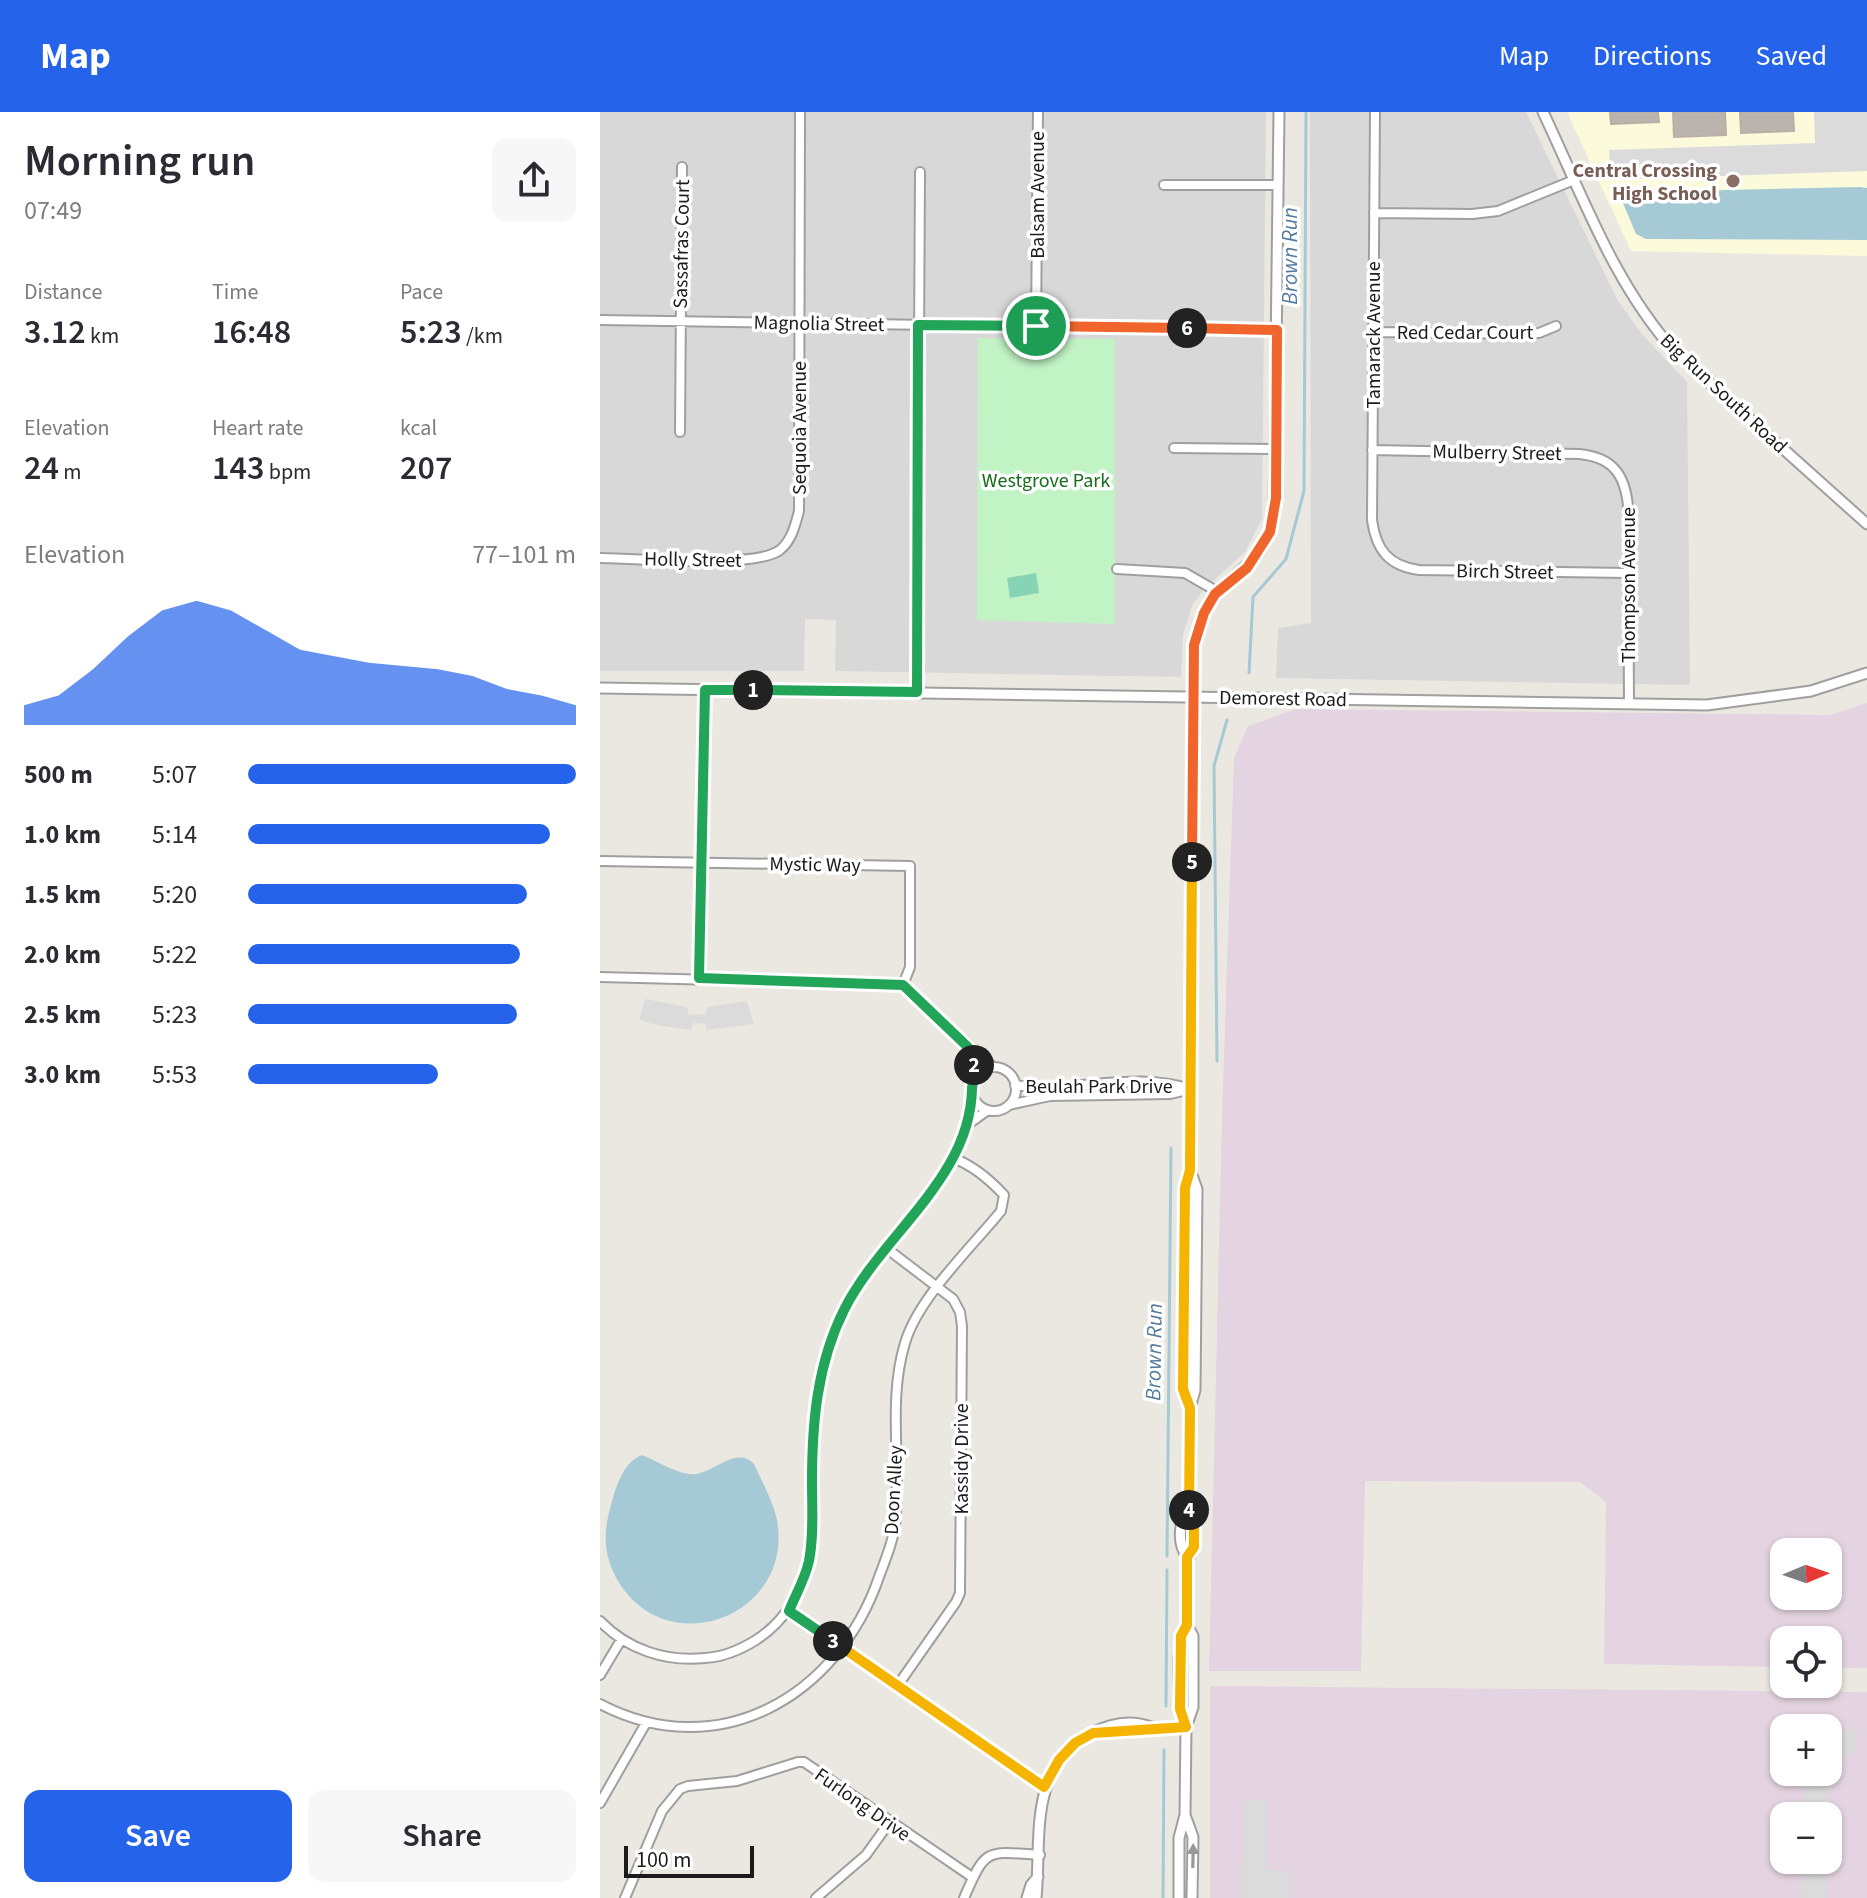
<!DOCTYPE html>
<html lang="en">
<head>
<meta charset="utf-8">
<style>
	body { margin:0; font-family:"Source Sans 3",sans-serif; background:#f7f7f7; color:#2b2b33; height:100vh; display:flex; flex-direction:column; font-size:30px; white-space:nowrap }
	* { box-sizing:border-box; margin:0 }
	p { font-size:26px; color:#7c7c81 }
	.icon { flex:none; width:44px; height:44px; fill:none; stroke:currentColor; stroke-width:2; stroke-linecap:round; stroke-linejoin:round }
	.map { position:relative; flex:1; overflow:hidden }
	.side { display:flex; flex-direction:column; background:#fff; width:600px }
	.side>* { flex:none }
	.needle { width:52px; rotate:88deg }
	.controls { position:absolute; left:1170px; top:1426px; display:grid; gap:16px }
	.controls a { display:grid; place-items:center; width:72px; height:72px; border-radius:16px; background:#fff; box-shadow:0 2px 6px #0004; font-size:40px }
	.scale { position:absolute; left:24px; bottom:20px; width:130px; box-sizing:border-box; padding-left:8px; border:4px solid #1b1b1b; border-top:0; font-size:22px; line-height:28px; white-space:nowrap; color:#1b1b1b; -webkit-text-stroke:6px #fff; paint-order:stroke }
	.pin { position:absolute; display:grid; place-items:center; width:68px; height:68px; color:#fff; margin:-34px; border:4px solid #fff; border-radius:50%; box-shadow:0 2px 8px #0007 }
	.km { position:absolute; width:40px; height:40px; margin:-20px; border-radius:50%; background:#222; color:#fff; font-size:22px; line-height:40px; text-align:center }
	.round { display:grid; place-items:center; flex:none; width:84px; height:84px; border-radius:16px; background:#f7f7f7 }
	.head { display:flex; align-items:center; justify-content:space-between; height:136px; padding:0 24px }
	h1 { font-size:44px; font-weight:600; line-height:60px }
	.figures { display:grid; grid-template-columns:repeat(3,1fr); gap:12px; height:136px; padding:8px 24px }
	.figures div { display:grid; align-content:center }
	.figures b { font-size:34px; font-weight:600 }
	.figures small { font-size:22px; font-weight:400 }
	.figures p { font-size:22px }
	.chart { height:224px; padding:16px 24px }
	.chart p { display:flex; justify-content:space-between }
	.chart svg { width:100%; height:144px; margin-top:8px; fill:#2563eb; opacity:.7 }
	.cta { display:flex; gap:16px; margin-top:auto; padding:16px 24px }
	.cta a { flex:1; height:92px; border-radius:16px; background:#2563eb; color:#fff; font-size:32px; font-weight:600; line-height:92px; text-align:center }
	.cta a+a { background:#f7f7f7; color:#2b2b33 }
	ul { padding:0 24px; list-style:none; font-size:26px }
	li { display:grid; grid-template-columns:128px 96px 1fr; align-items:center; height:60px }
	li i { height:20px; border-radius:10px; background:#2563eb }
	header { display:flex; align-items:center; gap:48px; box-sizing:border-box; height:112px; padding:0 40px; background:#2563eb; color:#fff }
	header strong { font-size:38px }
	nav { display:flex; gap:44px; margin-inline-start:auto; font-size:28px }
	main { display:flex; flex:1; min-height:0 }
	.map>svg:first-child { display:block }
	.residential { fill:#d9d8d8 }
	.industrial { fill:#e4d4e1; fill-rule:evenodd }
	.education { fill:#fbfbdb }
	.park { fill:#c1f3c5 }
	.pitch { fill:#86d3b5 }
	.parking { fill:#dbdbdb }
	.water { fill:#a5cad5 }
	.lines { fill:none; stroke-linecap:round; stroke-linejoin:round }
	.stream { stroke:#a5cad5; stroke-width:3 }
	.building { fill:#bbb4ae; stroke:#bbafa5; stroke-width:2 }
	.minor-casing { stroke:#9f9f9f; stroke-width:12 }
	.tertiary-casing { stroke:#9f9f9f; stroke-width:13 }
	.minor { stroke:#fff; stroke-width:8 }
	.tertiary { stroke:#fff; stroke-width:9 }
	.oneway { fill:#989898 }
	.split-1-casing { stroke:#fff; stroke-width:16 }
	.split-2-casing { stroke:#fff; stroke-width:16 }
	.split-3-casing { stroke:#fff; stroke-width:16 }
	.split-4-casing { stroke:#fff; stroke-width:16 }
	.split-5-casing { stroke:#fff; stroke-width:16 }
	.split-6-casing { stroke:#fff; stroke-width:16 }
	.split-7-casing { stroke:#fff; stroke-width:16 }
	.split-1 { stroke:#22a559; stroke-width:10 }
	.split-2 { stroke:#22a559; stroke-width:10 }
	.split-3 { stroke:#22a559; stroke-width:10 }
	.split-4 { stroke:#f5b400; stroke-width:10 }
	.split-5 { stroke:#f5b400; stroke-width:10 }
	.split-6 { stroke:#f0652b; stroke-width:10 }
	.split-7 { stroke:#f0652b; stroke-width:10 }
	.education-dot { fill:#8d6e63; stroke:#fff; stroke-width:3 }
	.labels { text-anchor:middle; stroke-width:7; stroke-linejoin:round; paint-order:stroke }
	.education-label { font-size:20px; font-weight:bold; fill:#785e54; stroke:#fff; text-anchor:end }
	.street-label { font-size:20px; fill:#1b1b1b; stroke:#fff }
	.park-label { font-size:20px; fill:#166c1d; stroke:#fff }
	.water-label { font-size:22px; font-style:italic; fill:#52799f; stroke:#fff }
</style>
</head>
<body>
<header>
<strong>Map</strong>
<nav><a>Map</a><a>Directions</a><a>Saved</a></nav>
</header>
<main>
<section class="side">
<div class="head"><div><h1>Morning run</h1><p>07:49</p></div><a class="round"><svg class="icon" aria-label="share" viewBox="0 0 24 24"><path d="M12 15V3M7 8l5-5 5 5M5 13v7h14v-7"/></svg></a></div>
<div class="figures">
<div><p>Distance</p><b>3.12<small> km</small></b></div>
<div><p>Time</p><b>16:48</b></div>
<div><p>Pace</p><b>5:23<small> /km</small></b></div>
</div>
<div class="figures">
<div><p>Elevation</p><b>24<small> m</small></b></div>
<div><p>Heart rate</p><b>143<small> bpm</small></b></div>
<div><p>kcal</p><b>207</b></div>
</div>
<div class="chart"><p><span>Elevation</span>77–101 m</p>
<svg viewBox="0 0 160 44" preserveAspectRatio="none"><path d="M0 44V38L10 35L20 27L30 17L40 9L50 6L60 9L70 15L80 21L90 23L100 25L110 26L120 27L130 29L140 33L150 35L160 38V44z"/></svg>
</div>
<ul>
<li><b>500 m</b>5:07<i style="width:100%"></i></li>
<li><b>1.0 km</b>5:14<i style="width:92%"></i></li>
<li><b>1.5 km</b>5:20<i style="width:85%"></i></li>
<li><b>2.0 km</b>5:22<i style="width:83%"></i></li>
<li><b>2.5 km</b>5:23<i style="width:82%"></i></li>
<li><b>3.0 km</b>5:53<i style="width:58%"></i></li>
</ul>
<div class="cta"><a>Save</a><a>Share</a></div>
</section>
<div class="map">
<svg width="1267" height="1786" viewBox="0 0 1267 1786">
	<rect width="100%" height="100%" fill="#ebe8e1"/>
	<!-- residential -->
	<path class="residential" d="M 0,0 L 666,0 L 662,407 L 645,440 L 603,478 L 592,494 L 583,523 L 581,565 L 235,559 L 236,508 L 205,507 L 204,559 L 0,559 Z
		M 710,0 L 926,0 L 1018,189 L 1041,221 L 1087,270 L 1090,573 L 676,566 L 678,516 L 711,511 Z"/>
	<!-- industrial -->
	<path class="industrial" d="M 1267,591 L 1267,1556 L 1228,1556 L 1228,1528 L 1184,1528 L 1184,1555 L 1004,1552 L 1006,1390 L 980,1370 L 765,1369 L 761,1559 L 609,1559 L 622,1006 L 634,646 L 648,614 L 697,597 L 1230,603 ZM 1184,1440 L 1228,1440 L 1228,1484 L 1184,1484 Z
		M 610,1574 L 1267,1580 L 1267,1786 L 610,1786 ZM 1184,1616 L 1228,1616 L 1228,1660 L 1184,1660 ZM 1184,1704 L 1228,1704 L 1228,1748 L 1184,1748 Z"/>
	<!-- education -->
	<path class="education" d="M 967,0 L 1267,0 L 1267,144 L 1031,139 Z"/>
	<!-- park -->
	<path class="park" d="M 378,226 L 515,227 L 515,512 L 377,508 Z"/>
	<!-- pitch -->
	<path class="pitch" d="M 436,461 L 439,481 L 410,486 L 407,466 Z"/>
	<!-- parking -->
	<path class="parking" d="M 1214,0 L 1267,0 L 1267,59 L 1010,68 L 1009,38 L 1215,31 Z
		M 45,887 L 87,895 L 89,903 L 106,902 L 107,895 L 147,889 L 154,912 L 106,918 L 106,912 L 93,911 L 91,918 L 57,913 L 39,908 Z
		M 1228,1617 L 1254,1617 L 1254,1642 L 1229,1644 L 1228,1704 L 1203,1704 L 1204,1660 L 1228,1660 Z
		M 644,1688 L 667,1689 L 666,1758 L 693,1759 L 692,1786 L 642,1786 Z
		M 1203,1748 L 1227,1748 L 1226,1786 L 1202,1786 Z"/>
	<!-- water -->
	<path class="water" d="M 1260,75 L 1267,76 L 1267,128 L 1046,127 L 1036,122 L 1020,84 L 1046,85 L 1084,79 Z
		M 42,1343 C 57,1349 80,1364 96,1362 C 116,1359 137,1334 154,1352 C 162,1370 173,1389 177,1408 C 194,1504 68,1552 18,1469 C 3,1443 3,1421 11,1393 C 16,1375 23,1350 42,1343 Z"/>
	<g class="lines">
		<!-- stream -->
		<path class="stream" d="M 649,561 L 653,485 L 686,447 L 704,379 L 706,0
			M 617,949 L 614,654 L 627,608
			M 567,1444 L 571,1036
			M 566,1594 L 567,1458
			M 563,1786 L 564,1638"/>
	</g>
	<!-- building -->
	<path class="building" d="M 1010,0 L 1058,0 L 1059,10 L 1011,12 Z
		M 1073,0 L 1125,0 L 1126,23 L 1074,25 Z
		M 1140,0 L 1193,0 L 1194,19 L 1141,21 Z"/>
	<g class="lines">
		<!-- minor casing -->
		<g class="minor-casing">
			<path id="minor" d="M 775,0 L 772,408 C 776,438 789,454 819,458 L 1028,461
				M 564,73 L 678,73
				M 774,101 L 872,102 L 898,99 L 974,68
				M 0,208 L 677,218
				M 436,214 L 438,0
				M 773,220 L 921,222 L 939,221 L 956,214
				M 80,320 L 82,55
				M 574,336 L 676,337
				M 772,338 L 979,342 C 1012,345 1025,362 1028,394 L 1029,591
				M 0,446 C 37,446 155,457 180,438 C 192,428 195,414 199,399 L 200,0
				M 517,457 L 585,461 L 618,480
				M 317,580 L 320,60
				M 0,749 L 310,754 L 310,855 L 303,873
				M 0,865 L 303,873 L 393,955
				M 99,866 L 105,578
				M 371,938 L 377,963
				M372 977a22 22 0 1 1 44 0a22 22 0 1 1-44 0Z
				M 415,973 C 472,982 534,958 590,977
				M 409,993 L 450,984 L 570,982 L 591,977
				M 367,1013 L 388,998
				M 286,1136 L 353,1187 L 360,1200 L 362,1214 L 360,1481 L 356,1490 L 298,1573
				M 189,1499 L 444,1675
				M 0,1509 C 28,1538 66,1550 105,1546 C 124,1545 140,1538 156,1528 C 240,1474 203,1359 218,1274 C 223,1250 233,1223 243,1200 C 269,1146 315,1107 347,1058 C 362,1035 367,1009 373,984
				M 0,1563 L 21,1528
				M 0,1592 C 119,1654 238,1584 279,1465 C 285,1448 293,1431 295,1413 C 302,1352 287,1290 305,1231 C 318,1186 371,1136 401,1099 L 404,1083 C 390,1068 372,1053 353,1046
				M 0,1691 L 46,1611
				M 25,1786 L 62,1699 L 80,1677 L 88,1674 L 137,1669 L 198,1650 L 204,1650 L 372,1765
				M 216,1786 L 266,1743 L 289,1711
				M 364,1786 C 386,1736 385,1739 440,1743"/>
		</g>
		<!-- tertiary casing -->
		<g class="tertiary-casing">
			<path id="tertiary" d="M 943,0 C 982,82 1014,173 1076,241 L 1267,412
				M 0,576 L 1107,593 L 1211,579 L 1267,561
				M 590,1296 L 583,1277 L 585,1076 L 590,1058 L 593,545 C 596,523 601,497 617,481 C 647,448 663,452 674,401 L 679,0
				M 587,1445 C 577,1430 579,1412 588,1396
				M 586,1615 C 578,1591 574,1535 587,1513
				M 494,1621 L 586,1615
				M 585,1703 L 593,1725 L 592,1786
				M 427,1786 L 431,1773 L 438,1765
				M 436,1786 C 442,1721 427,1658 492,1621 C 511,1611 530,1607 551,1615
				M 579,1786 L 579,1726 L 585,1703 L 586,1615 L 593,1595 L 593,1524 L 587,1513 L 587,1451 L 594,1435 L 594,1409 L 588,1396 L 590,1296 L 595,1278 L 597,1077 L 590,1058"/>
		</g>
		<!-- minor -->
		<use href="#minor" class="minor"/>
		<!-- tertiary -->
		<use href="#tertiary" class="tertiary"/>
	</g>
	<!-- one-way arrows -->
	<defs><path id="oneway-solid" d="M-6-.8H1V-3.2L6.5 0L1 3.2V.8H-6Z" transform="scale(2)"/></defs>
	<use class="oneway" href="#oneway-solid" transform="translate(593 1744) rotate(-89)"/>
	<g class="lines">
		<!-- split-1 casing -->
		<g class="split-1-casing">
			<path id="split-1" d="M 153,578 L 317,580 L 318,213 L 436,214"/>
		</g>
		<!-- split-2 casing -->
		<g class="split-2-casing">
			<path id="split-2" d="M 153,578 L 105,578 L 99,866 L 303,873 L 371,938 L 374,953"/>
		</g>
		<!-- split-3 casing -->
		<g class="split-3-casing">
			<path id="split-3" d="M 233,1529 L 189,1499 C 196,1482 205,1467 209,1449 C 214,1423 212,1396 212,1370 C 212,1311 217,1252 244,1198 C 282,1122 371,1066 372,976 C 373,966 377,963 374,953"/>
		</g>
		<!-- split-4 casing -->
		<g class="split-4-casing">
			<path id="split-4" d="M 233,1529 L 444,1675 L 459,1648 L 475,1631 L 493,1621 L 586,1615 L 580,1597 L 581,1524 L 587,1513 L 587,1445 L 594,1435 L 594,1409 L 589,1398"/>
		</g>
		<!-- split-5 casing -->
		<g class="split-5-casing">
			<path id="split-5" d="M 589,1398 L 590,1296 L 583,1277 L 585,1076 L 590,1058 L 592,750"/>
		</g>
		<!-- split-6 casing -->
		<g class="split-6-casing">
			<path id="split-6" d="M 587,216 L 677,218 L 676,386 L 670,420 L 647,456 L 615,482 L 604,501 L 594,533 L 592,750"/>
		</g>
		<!-- split-7 casing -->
		<g class="split-7-casing">
			<path id="split-7" d="M 436,214 L 587,216"/>
		</g>
		<!-- split-1 -->
		<use href="#split-1" class="split-1"/>
		<!-- split-2 -->
		<use href="#split-2" class="split-2"/>
		<!-- split-3 -->
		<use href="#split-3" class="split-3"/>
		<!-- split-4 -->
		<use href="#split-4" class="split-4"/>
		<!-- split-5 -->
		<use href="#split-5" class="split-5"/>
		<!-- split-6 -->
		<use href="#split-6" class="split-6"/>
		<!-- split-7 -->
		<use href="#split-7" class="split-7"/>
	</g>
	<!-- markers -->
	<circle class="education-dot" cx="1133" cy="69" r="8"/>
	<g class="labels">
		<!-- education labels -->
		<g class="education-label">
			<text x="1117" y="65">Central Crossing<tspan x="1117" dy="23">High School</tspan></text>
		</g>
		<!-- street labels -->
		<g class="street-label">
			<text transform="translate(437 83) rotate(-90)" y="7">Balsam Avenue</text>
			<text transform="translate(81 132) rotate(-89)" y="7">Sassafras Court</text>
			<text transform="translate(219 211) rotate(1)" y="7">Magnolia Street</text>
			<text x="865" y="227">Red Cedar Court</text>
			<text transform="translate(773 223) rotate(-90)" y="7">Tamarack Avenue</text>
			<text transform="translate(1124 281) rotate(43)" y="7">Big Run South Road</text>
			<text transform="translate(199 316) rotate(-90)" y="7">Sequoia Avenue</text>
			<text transform="translate(897 340) rotate(1)" y="7">Mulberry Street</text>
			<text transform="translate(93 447) rotate(1)" y="7">Holly Street</text>
			<text transform="translate(905 459) rotate(1)" y="7">Birch Street</text>
			<text transform="translate(1028 473) rotate(-90)" y="7">Thompson Avenue</text>
			<text transform="translate(683 586) rotate(1)" y="7">Demorest Road</text>
			<text transform="translate(215 752) rotate(1)" y="7">Mystic Way</text>
			<text x="499" y="981">Beulah Park Drive</text>
			<text transform="translate(361 1347) rotate(-90)" y="7">Kassidy Drive</text>
			<text transform="translate(293 1378) rotate(-87)" y="7">Doon Alley</text>
			<text transform="translate(263 1692) rotate(35)" y="7">Furlong Drive</text>
		</g>
		<!-- park labels -->
		<g class="park-label">
			<text x="446" y="375">Westgrove Park</text>
		</g>
		<!-- water labels -->
		<g class="water-label">
			<text transform="translate(689 144) rotate(-90)" y="8">Brown Run</text>
			<text transform="translate(553 1240) rotate(-89)" y="8">Brown Run</text>
		</g>
	</g>
</svg>
<div class="controls">
<a><svg class="needle" viewBox="-14 -14 28 28"><path d="M0-13l5 13h-10z" fill="#e53935"/><path d="M0 13l5-13h-10z" fill="#7c7c81"/></svg></a>
<a><svg class="icon" aria-label="locate" viewBox="0 0 24 24"><circle cx="12" cy="12" r="6"/><path d="M12 2v4M12 18v4M2 12h4M18 12h4"/></svg></a>
<a>+</a>
<a>−</a>
</div>
<div class="scale">100 m</div>
<div class="pin" style="left:436px;top:214px;background:#1e9e55"><svg class="icon" aria-label="arrive" viewBox="0 0 24 24"><path d="M6 21V4h12l-3 4 3 4H6"/></svg></div>
<b class="km" style="left:153px;top:578px">1</b>
<b class="km" style="left:374px;top:953px">2</b>
<b class="km" style="left:233px;top:1529px">3</b>
<b class="km" style="left:589px;top:1398px">4</b>
<b class="km" style="left:592px;top:750px">5</b>
<b class="km" style="left:587px;top:216px">6</b>
</div>
</main>
</body>
</html>
